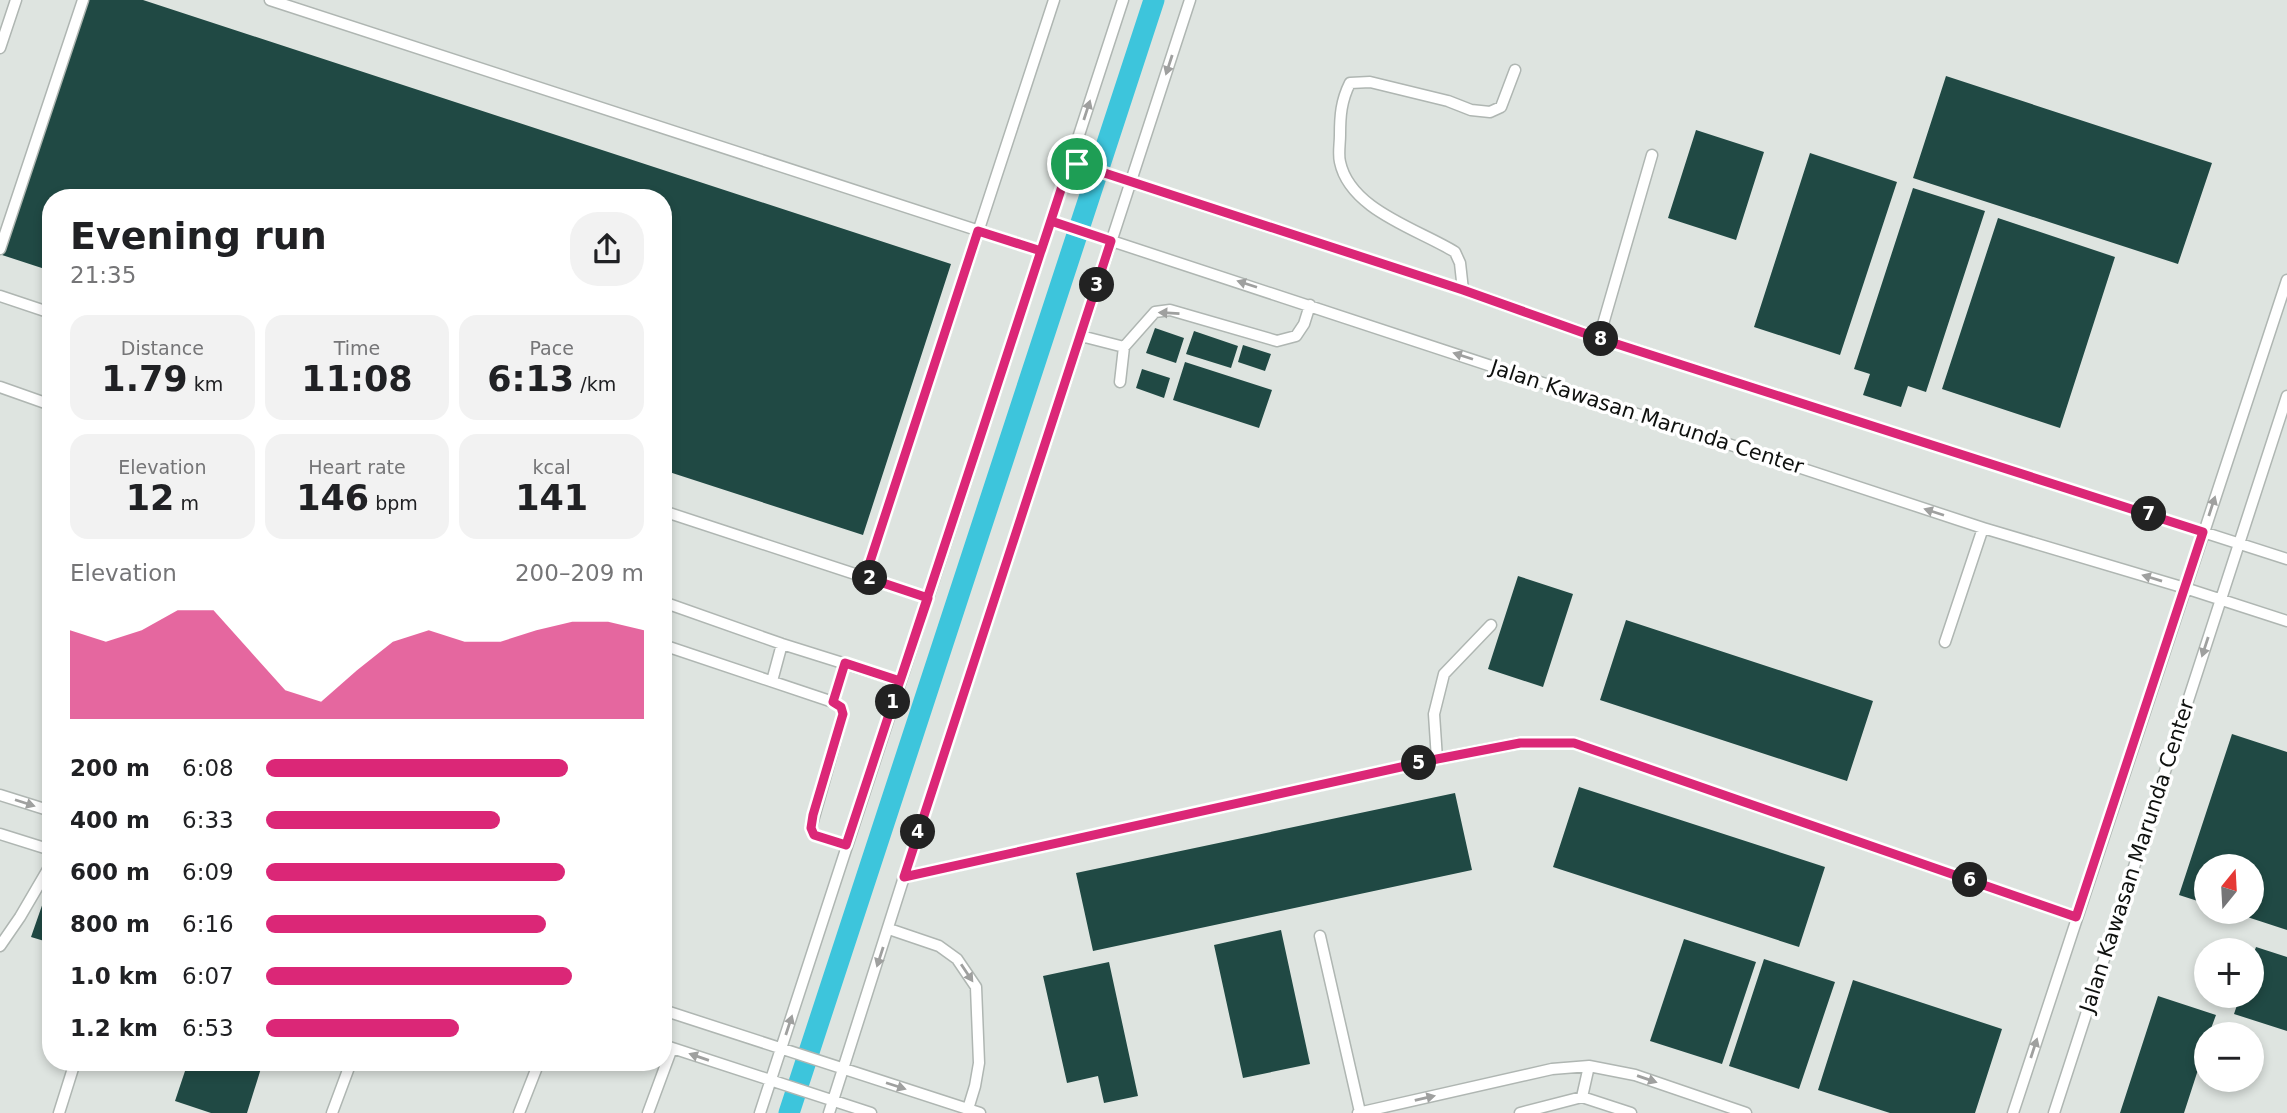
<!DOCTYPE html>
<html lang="en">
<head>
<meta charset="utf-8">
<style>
	body { margin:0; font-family:"DejaVu Sans",sans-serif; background:#f2f2f2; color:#202124; height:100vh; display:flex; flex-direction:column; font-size:26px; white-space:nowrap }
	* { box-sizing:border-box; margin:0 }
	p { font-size:23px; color:#757577 }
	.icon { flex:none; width:38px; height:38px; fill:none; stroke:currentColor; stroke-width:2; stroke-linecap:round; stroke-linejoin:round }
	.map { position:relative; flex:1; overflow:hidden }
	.panel { position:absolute; left:42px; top:189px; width:630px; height:882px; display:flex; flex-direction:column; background:#fff; border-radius:28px; box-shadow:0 4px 10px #0003 }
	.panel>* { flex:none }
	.needle { width:46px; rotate:18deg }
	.tools { position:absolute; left:2194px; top:854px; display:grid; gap:14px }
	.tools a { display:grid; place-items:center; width:70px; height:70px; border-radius:50%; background:#fff; box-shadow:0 4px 10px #0003; font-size:35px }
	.pin { position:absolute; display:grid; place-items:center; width:60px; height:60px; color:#fff; margin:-30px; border:4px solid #fff; border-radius:50%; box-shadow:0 2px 7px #0007 }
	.km { position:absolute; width:35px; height:35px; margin:-18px; border-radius:50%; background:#222; color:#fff; font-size:19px; line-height:35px; text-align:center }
	.round { display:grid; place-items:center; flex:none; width:74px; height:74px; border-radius:28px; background:#f2f2f2 }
	.head { display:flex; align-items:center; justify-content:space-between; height:119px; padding:0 28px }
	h1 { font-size:38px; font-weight:800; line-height:52px }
	.stats { display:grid; grid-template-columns:repeat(3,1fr); gap:10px; height:119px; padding:7px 28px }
	.stats div { display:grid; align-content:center; border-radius:18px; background:#f2f2f2; text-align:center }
	.stats b { font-size:35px; font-weight:800 }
	.stats small { font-size:19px; font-weight:400 }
	.stats p { font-size:19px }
	.chart { height:196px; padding:14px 28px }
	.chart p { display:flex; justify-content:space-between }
	.chart svg { width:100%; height:126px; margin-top:7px; fill:#db2777; opacity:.7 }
	ul { padding:0 28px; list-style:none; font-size:23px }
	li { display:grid; grid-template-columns:112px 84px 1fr; align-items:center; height:52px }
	li i { height:18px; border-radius:9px; background:#db2777 }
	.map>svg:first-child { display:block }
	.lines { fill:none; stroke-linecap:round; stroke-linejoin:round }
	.canal { stroke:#3dc5dc; stroke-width:21 }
	.building { fill:#204944 }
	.service-casing { stroke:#afb6b2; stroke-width:13 }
	.service { stroke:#fff; stroke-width:10 }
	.oneway { fill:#9fa09f }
	.route-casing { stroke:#fff; stroke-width:14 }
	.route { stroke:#db2777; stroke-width:9 }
	.labels { text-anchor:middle; stroke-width:7; stroke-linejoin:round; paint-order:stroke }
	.street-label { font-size:21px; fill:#0f110f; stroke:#fff }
</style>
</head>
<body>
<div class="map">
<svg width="2287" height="1113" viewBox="0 0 2287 1113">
	<rect width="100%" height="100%" fill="#dee4e0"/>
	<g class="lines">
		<!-- canal -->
		<path class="canal" d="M 789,1113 L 1154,0"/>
	</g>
	<!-- building -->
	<path class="building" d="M 85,0 L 143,0 L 951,264 L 863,535 L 663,470 L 663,198 L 51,198 L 51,271 L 2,255 Z
		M 1946,76 L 2212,163 L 2178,264 L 1913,178 Z
		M 1696,130 L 1764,152 L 1736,240 L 1668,218 Z
		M 1810,153 L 1897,182 L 1840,355 L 1754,327 Z
		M 1913,188 L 1985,211 L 1926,392 L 1908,386 L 1901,407 L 1863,395 L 1870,374 L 1854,369 Z
		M 1998,218 L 2115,257 L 2060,428 L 1942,389 Z
		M 1155,328 L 1184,338 L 1176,363 L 1146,353 Z
		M 1194,331 L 1238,346 L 1231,368 L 1186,354 Z
		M 1243,345 L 1271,354 L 1265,371 L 1238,362 Z
		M 1185,362 L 1272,390 L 1259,428 L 1173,400 Z
		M 1142,369 L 1170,378 L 1164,398 L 1136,388 Z
		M 1518,576 L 1573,594 L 1543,687 L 1488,669 Z
		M 1626,620 L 1873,701 L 1847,781 L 1600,700 Z
		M 2232,734 L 2287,752 L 2287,930 L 2232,912 L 2252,912 L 2252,866 L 2207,866 L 2207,904 L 2179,895 Z
		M 1579,787 L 1825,867 L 1799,947 L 1553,867 Z
		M 1455,793 L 1472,870 L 1093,951 L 1076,873 Z
		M 46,894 L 51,896 L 51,943 L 31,937 Z
		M 1281,930 L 1310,1064 L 1243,1078 L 1214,945 Z
		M 1684,939 L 1756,962 L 1722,1064 L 1650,1041 Z
		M 2256,947 L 2287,957 L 2287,1031 L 2234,1014 L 2240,996 L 2252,996 L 2252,958 Z
		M 1764,959 L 1835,982 L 1799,1089 L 1729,1066 Z
		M 1109,962 L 1138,1096 L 1104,1103 L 1098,1076 L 1067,1083 L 1043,976 Z
		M 1853,980 L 2002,1029 L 1975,1113 L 1890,1113 L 1818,1090 Z
		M 2158,996 L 2216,1015 L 2209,1034 L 2207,1034 L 2207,1042 L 2184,1113 L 2120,1113 Z
		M 188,1062 L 263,1062 L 247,1113 L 211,1113 L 175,1101 Z"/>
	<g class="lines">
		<!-- service casing -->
		<g class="service-casing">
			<path id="service" d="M 270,0 L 1041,251
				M 0,48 L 16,0
				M 1070,162 L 1463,290 L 1599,338 L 2287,559
				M 1051,221 L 1983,528 L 2185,588 L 2287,621
				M 0,249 L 83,0
				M 1463,290 L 1460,263 L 1455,252 C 1418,229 1350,210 1340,162 C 1338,154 1340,144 1340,135 C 1340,116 1341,101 1350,83 L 1370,82 L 1448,101 L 1471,110 L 1490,112 L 1501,107 L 1515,70
				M 0,296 L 51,313
				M 1081,336 L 1124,347 L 1155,312 L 1170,310 L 1277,341 L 1296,336 L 1304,324 L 1310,305
				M 1599,338 L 1652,155
				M 1120,382 L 1124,347
				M 0,387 L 51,405
				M 663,511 L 928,598
				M 865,577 L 1054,0
				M 663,602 L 782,644 L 900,681
				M 1945,642 L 1983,528
				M 663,645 L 833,702 L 845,663
				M 772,681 L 782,644
				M 833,702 L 841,707 L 843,714 L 811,828 L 814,835 L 846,845
				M 1437,759 L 1434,714 L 1444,674 L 1491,625
				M 0,795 L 51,811
				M 0,834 L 51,850
				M 904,877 L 1437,759 L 1520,743 L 1574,743 L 2076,917
				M 889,929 L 939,946 L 957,959 L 976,987 L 979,1063 L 975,1086 L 968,1109
				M 1320,936 L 1360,1112
				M 0,946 L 20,917 L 51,864
				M 663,1010 L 980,1113
				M 663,1045 L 871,1113
				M 1582,1097 L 1589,1066
				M 59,1113 L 75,1062
				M 332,1113 L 351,1062
				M 519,1113 L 539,1062
				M 648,1113 L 672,1048
				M 760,1113 L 1123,0
				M 829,1113 L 904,877 L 1190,0
				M 1358,1113 L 1552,1069 L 1589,1066 L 1635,1075 L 1746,1113
				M 1520,1113 L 1582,1097 L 1631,1113
				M 2013,1113 L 2287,280
				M 2054,1113 L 2287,396"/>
		</g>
		<!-- service -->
		<use href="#service" class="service"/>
	</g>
	<!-- one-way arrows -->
	<defs><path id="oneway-solid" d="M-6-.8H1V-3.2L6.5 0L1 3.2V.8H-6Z" transform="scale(1.75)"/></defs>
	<g class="oneway">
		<use href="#oneway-solid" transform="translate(1169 65) rotate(108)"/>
		<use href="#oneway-solid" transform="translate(1087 110) rotate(-72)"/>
		<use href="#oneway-solid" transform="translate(1247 284) rotate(-162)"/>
		<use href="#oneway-solid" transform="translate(1169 313) rotate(-177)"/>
		<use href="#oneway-solid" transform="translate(1463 356) rotate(-162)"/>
		<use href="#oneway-solid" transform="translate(2212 506) rotate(-72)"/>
		<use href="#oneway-solid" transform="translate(1934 512) rotate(-162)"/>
		<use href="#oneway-solid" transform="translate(2152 578) rotate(-163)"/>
		<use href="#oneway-solid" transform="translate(2205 647) rotate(108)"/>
		<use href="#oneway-solid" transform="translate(25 803) rotate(18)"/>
		<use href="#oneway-solid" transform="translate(880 957) rotate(108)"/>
		<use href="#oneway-solid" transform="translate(967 973) rotate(56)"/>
		<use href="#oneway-solid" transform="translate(789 1025) rotate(-72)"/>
		<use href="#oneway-solid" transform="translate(2034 1048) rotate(-72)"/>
		<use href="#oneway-solid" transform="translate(699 1057) rotate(-161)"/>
		<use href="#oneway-solid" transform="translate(1647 1079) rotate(19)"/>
		<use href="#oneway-solid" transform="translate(896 1086) rotate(18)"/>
		<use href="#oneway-solid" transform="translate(1425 1098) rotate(-13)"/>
	</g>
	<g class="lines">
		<!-- route casing -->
		<g class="route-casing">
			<path id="route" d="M 1077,164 L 1070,162 C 996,390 921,617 846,845 L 814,835 L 811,828 L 813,815 L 843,714 L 841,707 L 833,702 L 845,663 L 900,681 L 928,598 L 865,577 L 978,231 L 1041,251 L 1051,221 L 1111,241 L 904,877 L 1437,759 L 1520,743 L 1574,743 L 2076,917 L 2203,532 L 1598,338 L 1463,290 L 1077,164"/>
		</g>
		<!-- route -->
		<use href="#route" class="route"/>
	</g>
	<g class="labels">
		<!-- street labels -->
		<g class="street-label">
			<text transform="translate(1647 417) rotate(18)" y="7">Jalan Kawasan Marunda Center</text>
			<text transform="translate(2137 856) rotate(-72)" y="7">Jalan Kawasan Marunda Center</text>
		</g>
	</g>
</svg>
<div class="tools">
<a><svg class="needle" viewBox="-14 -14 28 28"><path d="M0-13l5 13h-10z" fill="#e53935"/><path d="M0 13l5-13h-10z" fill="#757577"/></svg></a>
<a>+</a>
<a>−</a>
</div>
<div class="pin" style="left:1077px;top:164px;background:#1e9e55"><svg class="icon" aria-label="arrive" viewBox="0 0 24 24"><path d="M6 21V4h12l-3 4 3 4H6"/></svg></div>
<b class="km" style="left:893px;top:702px">1</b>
<b class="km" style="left:870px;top:578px">2</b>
<b class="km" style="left:1097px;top:285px">3</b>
<b class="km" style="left:918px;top:832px">4</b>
<b class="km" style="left:1419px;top:763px">5</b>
<b class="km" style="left:1970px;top:880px">6</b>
<b class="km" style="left:2149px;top:514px">7</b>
<b class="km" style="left:1601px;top:339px">8</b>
<section class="panel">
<div class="head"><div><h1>Evening run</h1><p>21:35</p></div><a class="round"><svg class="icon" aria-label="share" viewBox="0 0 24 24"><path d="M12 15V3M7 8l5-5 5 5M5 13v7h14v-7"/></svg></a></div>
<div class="stats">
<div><p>Distance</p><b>1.79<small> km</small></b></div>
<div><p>Time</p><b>11:08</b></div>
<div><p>Pace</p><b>6:13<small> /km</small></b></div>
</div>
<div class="stats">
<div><p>Elevation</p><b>12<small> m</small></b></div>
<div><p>Heart rate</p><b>146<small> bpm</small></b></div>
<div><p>kcal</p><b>141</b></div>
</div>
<div class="chart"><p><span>Elevation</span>200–209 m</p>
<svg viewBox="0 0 160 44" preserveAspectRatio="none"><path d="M0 44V13L10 17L20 13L30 6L40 6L50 20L60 34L70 38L80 27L90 17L100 13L110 17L120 17L130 13L140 10L150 10L160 13V44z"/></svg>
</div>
<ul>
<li><b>200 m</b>6:08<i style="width:80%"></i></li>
<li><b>400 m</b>6:33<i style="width:62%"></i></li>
<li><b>600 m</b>6:09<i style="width:79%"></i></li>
<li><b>800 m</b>6:16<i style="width:74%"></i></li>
<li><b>1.0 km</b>6:07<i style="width:81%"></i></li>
<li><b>1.2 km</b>6:53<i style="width:51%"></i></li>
</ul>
</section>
</div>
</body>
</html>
